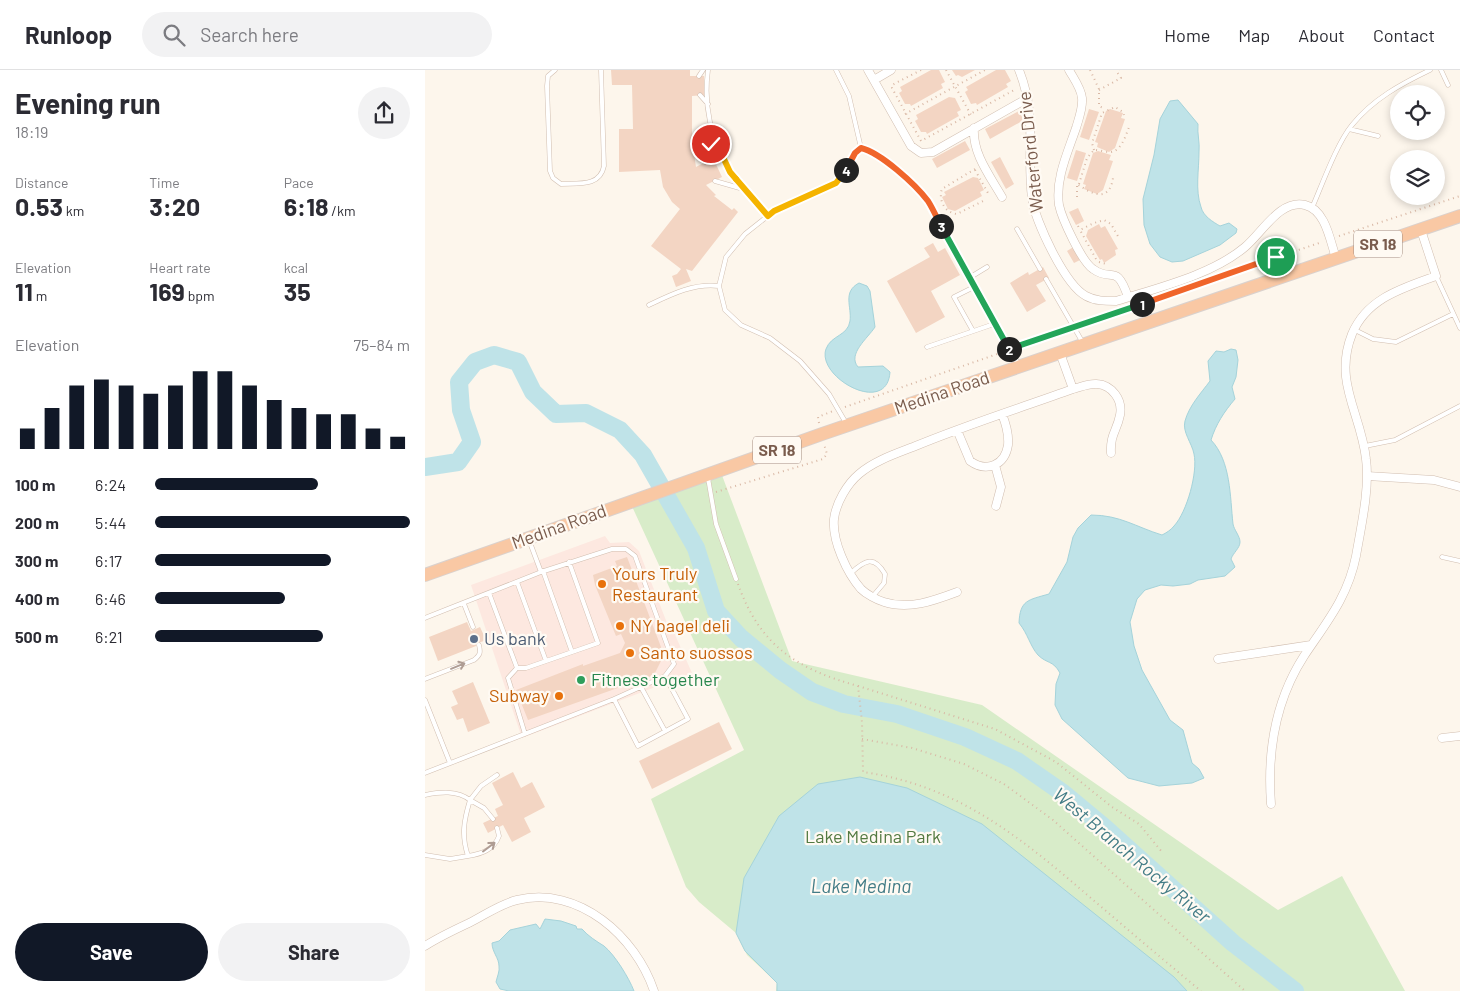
<!DOCTYPE html>
<html lang="en">
<head>
<meta charset="utf-8">
<style>
	body { margin:0; font-family:Barlow,sans-serif; background:#f2f2f3; color:#2b2b33; height:100vh; display:flex; flex-direction:column; font-size:19px; white-space:nowrap }
	* { box-sizing:border-box; margin:0 }
	p { font-size:16px; color:#7c7c81 }
	.icon { flex:none; width:28px; height:28px; fill:none; stroke:currentColor; stroke-width:2; stroke-linecap:round; stroke-linejoin:round }
	.map { position:relative; flex:1; overflow:hidden }
	.sheet { display:flex; flex-direction:column; background:#fff; width:425px }
	.sheet>* { flex:none }
	.buttons { position:absolute; left:965px; top:15px; display:grid; gap:10px }
	.buttons a { display:grid; place-items:center; width:55px; height:55px; border-radius:50%; background:#fff; box-shadow:0 2px 8px #0003; font-size:25px }
	.pin { position:absolute; display:grid; place-items:center; width:42px; height:42px; color:#fff; margin:-21px; border:2px solid #fff; border-radius:50%; box-shadow:0 1px 5px #0007 }
	.km { position:absolute; width:25px; height:25px; margin:-12px; border-radius:50%; background:#222; color:#fff; font-size:14px; line-height:25px; text-align:center }
	.round { display:grid; place-items:center; flex:none; width:52px; height:52px; border-radius:26px; background:#f2f2f3 }
	.overview { display:flex; align-items:center; justify-content:space-between; height:85px; padding:0 15px }
	h1 { font-size:28px; font-weight:700; line-height:38px }
	.figures { display:grid; grid-template-columns:repeat(3,1fr); gap:8px; height:85px; padding:5px 15px }
	.figures div { display:grid; align-content:center }
	.figures b { font-size:25px; font-weight:700 }
	.figures small { font-size:14px; font-weight:400 }
	.figures p { font-size:14px }
	.chart { height:140px; padding:10px 15px }
	.chart p { display:flex; justify-content:space-between }
	.chart svg { width:100%; height:90px; margin-top:5px; stroke:#111827; stroke-width:6 }
	.primary-button { display:flex; gap:10px; margin-top:auto; padding:10px 15px }
	.primary-button a { flex:1; height:58px; border-radius:30px; background:#111827; color:#fff; font-size:20px; font-weight:700; line-height:58px; text-align:center }
	.primary-button a+a { background:#f2f2f3; color:#2b2b33 }
	ul { padding:0 15px; list-style:none; font-size:16px }
	li { display:grid; grid-template-columns:80px 60px 1fr; align-items:center; height:38px }
	li i { height:12px; border-radius:6px; background:#111827 }
	header { display:flex; align-items:center; gap:30px; box-sizing:border-box; height:70px; padding:0 25px; background:#fff; border-bottom:1px solid #e1e1e2 }
	header strong { font-size:24px }
	nav { display:flex; gap:28px; margin-inline-start:auto; font-size:18px }
	.search { width:350px; height:45px; background:#f2f2f3; display:flex; align-items:center; gap:12px; box-sizing:border-box; padding:0 18px; border-radius:28px; color:#7c7c81; font-size:19px }
	main { display:flex; flex:1; min-height:0 }
	.map>svg:first-child { display:block }
	.commercial { fill:#fde8e0 }
	.green { fill:#d8ecc9 }
	.water { fill:#bfe3e8; stroke:#a5d3da }
	.lines { fill:none; stroke-linecap:round; stroke-linejoin:round }
	.river { stroke:#bfe3e8; stroke-width:18 }
	.building { fill:#f3d5c3 }
	.service-casing { stroke:#d1beb0; stroke-width:5 }
	.minor-casing { stroke:#d1beb0; stroke-width:9 }
	.trunk-casing { stroke:#dad1cd; stroke-width:14 }
	.path { stroke:#d9b8a5; stroke-width:2; stroke-dasharray:1 4; stroke-linecap:butt }
	.service { stroke:#fff; stroke-width:4 }
	.minor { stroke:#fff; stroke-width:8 }
	.trunk { stroke:#f9c8a4; stroke-width:12 }
	.oneway { stroke:#af9d94 }
	.split-1-casing { stroke:#fff; stroke-width:10 }
	.split-2-casing { stroke:#fff; stroke-width:10 }
	.split-3-casing { stroke:#fff; stroke-width:10 }
	.split-4-casing { stroke:#fff; stroke-width:10 }
	.split-5-casing { stroke:#fff; stroke-width:10 }
	.split-6-casing { stroke:#fff; stroke-width:10 }
	.split-1 { stroke:#f0652b; stroke-width:6 }
	.split-2 { stroke:#22a559; stroke-width:6 }
	.split-3 { stroke:#22a559; stroke-width:6 }
	.split-4 { stroke:#f0652b; stroke-width:6 }
	.split-5 { stroke:#f5b400; stroke-width:6 }
	.split-6 { stroke:#f5b400; stroke-width:6 }
	.food-dot { fill:#e8710a; stroke:#fffaf3; stroke-width:2 }
	.service-dot { fill:#5c6f8a; stroke:#fffaf3; stroke-width:2 }
	.leisure-dot { fill:#2e9e5b; stroke:#fffaf3; stroke-width:2 }
	.labels { text-anchor:middle; stroke-width:4.5; stroke-linejoin:round; paint-order:stroke }
	.shield { fill:#fffaf3; stroke:#a28b7f; stroke-width:1 }
	.shield-label { font-size:16px; font-weight:bold; fill:#7a5c4d }
	.street-label { font-size:18px; fill:#7a5c4d; stroke:#fffaf3 }
	.food-label { font-size:18px; fill:#c56008; stroke:#fffaf3; text-anchor:start }
	.service-label { font-size:18px; fill:#4e5e75; stroke:#fffaf3; text-anchor:start }
	.leisure-label { font-size:18px; fill:#27864d; stroke:#fffaf3; text-anchor:start }
	.park-label { font-size:18px; fill:#537a41; stroke:#fffaf3 }
	.water-label { font-size:19px; font-style:italic; fill:#437c86; stroke:#fffaf3 }
</style>
</head>
<body>
<header>
<strong>Runloop</strong>
<div class="search"><svg class="icon" aria-label="search" viewBox="0 0 24 24"><circle cx="10" cy="10" r="6"/><path d="M15 15l6 6"/></svg>Search here</div>
<nav><a>Home</a><a>Map</a><a>About</a><a>Contact</a></nav>
</header>
<main>
<section class="sheet">
<div class="overview"><div><h1>Evening run</h1><p>18:19</p></div><a class="round"><svg class="icon" aria-label="share" viewBox="0 0 24 24"><path d="M12 15V3M7 8l5-5 5 5M5 13v7h14v-7"/></svg></a></div>
<div class="figures">
<div><p>Distance</p><b>0.53<small> km</small></b></div>
<div><p>Time</p><b>3:20</b></div>
<div><p>Pace</p><b>6:18<small> /km</small></b></div>
</div>
<div class="figures">
<div><p>Elevation</p><b>11<small> m</small></b></div>
<div><p>Heart rate</p><b>169<small> bpm</small></b></div>
<div><p>kcal</p><b>35</b></div>
</div>
<div class="chart"><p><span>Elevation</span>75–84 m</p>
<svg viewBox="0 0 160 44" preserveAspectRatio="none"><path d="M5 44V34M15 44V24M25 44V13M35 44V10M45 44V13M55 44V17M65 44V13M75 44V6M85 44V6M95 44V13M105 44V20M115 44V24M125 44V27M135 44V27M145 44V34M155 44V38"/></svg>
</div>
<ul>
<li><b>100 m</b>6:24<i style="width:64%"></i></li>
<li><b>200 m</b>5:44<i style="width:100%"></i></li>
<li><b>300 m</b>6:17<i style="width:69%"></i></li>
<li><b>400 m</b>6:46<i style="width:51%"></i></li>
<li><b>500 m</b>6:21<i style="width:66%"></i></li>
</ul>
<div class="primary-button"><a>Save</a><a>Share</a></div>
</section>
<div class="map">
<svg width="1035" height="921" viewBox="0 0 1035 921">
	<rect width="100%" height="100%" fill="#fdf6ec"/>
	<!-- commercial -->
	<path class="commercial" d="M 180,466 L 185,473 L 204,472 L 214,481 L 242,553 L 247,558 L 267,603 L 97,668 L 46,515 Z"/>
	<!-- green -->
	<path class="green" d="M 295,400 L 367,591 L 557,635 L 853,840 L 917,806 L 980,921 L 351,921 L 352,913 L 322,885 L 311,863 L 274,832 L 261,817 L 226,729 L 319,680 L 205,432 Z"/>
	<!-- water -->
	<path class="water" d="M 753,30 L 773,54 C 772,64 775,72 774,82 C 774,100 770,120 776,137 C 778,146 788,152 795,156 L 804,153 L 812,159 L 811,163 L 795,175 L 758,191 L 747,192 L 735,187 L 725,174 L 719,155 L 718,129 L 729,85 L 735,49 L 745,31 Z
		M 434,213 L 442,216 L 445,221 L 450,257 C 443,268 422,284 433,297 L 458,296 L 465,302 C 462,347 391,307 401,279 C 406,265 423,266 425,251 C 427,237 417,222 434,213 Z
		M 806,279 L 811,280 L 813,290 L 811,307 L 807,317 L 810,329 C 799,342 791,354 786,370 C 806,391 805,427 808,454 C 809,460 815,466 815,472 C 815,478 808,483 806,489 L 810,497 L 800,506 L 773,510 L 765,514 L 748,516 L 736,515 L 720,520 L 712,529 L 705,552 L 709,576 L 717,600 L 745,650 L 758,660 L 767,693 L 774,699 L 779,708 L 767,713 L 734,716 L 703,708 L 637,649 L 630,635 L 631,614 L 635,603 C 628,590 622,594 613,585 C 605,576 603,564 594,553 C 595,530 603,530 624,524 L 642,492 L 648,467 L 653,458 L 666,445 C 695,445 711,457 737,465 C 741,463 746,460 749,456 C 762,442 773,402 769,384 C 767,373 757,362 760,351 C 764,336 776,323 785,311 L 783,291 L 791,281 L 799,282 Z
		M 435,707 L 482,718 L 557,754 L 749,907 L 762,921 L 352,921 L 352,913 L 320,881 L 311,863 L 319,808 L 354,746 L 393,714 Z
		M 120,849 L 136,851 L 151,856 L 152,859 L 157,859 C 163,866 171,871 179,876 C 190,885 204,908 209,921 L 84,921 L 75,919 L 71,912 C 72,907 75,901 74,896 C 74,888 67,882 67,873 L 74,871 L 85,860 L 111,854 L 115,859 Z"/>
	<g class="lines">
		<!-- river -->
		<path class="river" d="M 0,397 L 33,392 L 47,372 L 36,340 L 34,312 L 50,292 L 69,285 L 93,292 L 108,322 L 131,344 L 161,343 L 195,360 L 218,385 L 271,478 L 291,541 L 316,568 L 355,600 L 387,622 L 419,634 L 472,644 L 540,667 L 592,691 L 638,723 L 679,757 L 808,873 L 870,921"/>
	</g>
	<!-- building -->
	<path class="building" d="M 186,0 L 265,0 L 265,6 L 279,6 L 279,25 L 267,26 L 267,71 L 271,97 L 288,88 L 297,107 L 281,115 L 291,125 L 289,126 L 307,140 L 309,138 L 313,142 L 267,201 L 261,199 L 266,211 L 251,217 L 247,206 L 252,204 L 256,199 L 226,176 L 255,139 L 247,132 L 238,117 L 235,100 L 194,102 L 194,59 L 208,59 L 207,15 L 187,15 Z
		M 506,0 L 514,0 L 520,12 L 516,14 L 518,18 L 486,36 L 485,34 L 480,34 L 474,23 L 477,21 L 475,17 Z
		M 527,0 L 550,0 L 537,7 L 533,5 L 531,6 Z
		M 571,0 L 580,0 L 586,11 L 581,14 L 583,17 L 552,35 L 551,33 L 546,34 L 540,22 L 543,20 L 541,17 Z
		M 524,27 L 530,28 L 536,40 L 532,42 L 534,46 L 502,64 L 501,62 L 496,62 L 490,51 L 493,49 L 491,45 Z
		M 664,39 L 674,42 L 664,70 L 655,67 Z
		M 685,39 L 698,43 L 696,48 L 700,49 L 690,78 L 684,82 L 672,77 L 673,73 L 670,72 L 681,41 Z
		M 594,41 L 599,50 L 565,69 L 560,59 Z
		M 540,71 L 545,80 L 512,98 L 507,89 Z
		M 651,80 L 661,83 L 652,111 L 642,108 Z
		M 673,81 L 686,85 L 684,90 L 688,91 L 678,120 L 672,124 L 659,119 L 661,115 L 658,114 L 668,83 Z
		M 575,87 L 589,114 L 581,119 L 566,92 Z
		M 548,107 L 553,108 L 559,120 L 555,122 L 557,126 L 530,141 L 523,139 L 517,127 L 521,125 L 519,122 Z
		M 653,138 L 659,151 L 651,155 L 644,142 Z
		M 674,154 L 676,158 L 680,156 L 693,179 L 690,180 L 691,185 L 679,193 L 677,189 L 675,190 L 661,166 L 663,160 Z
		M 508,173 L 513,182 L 520,178 L 535,205 L 506,221 L 520,247 L 491,263 L 462,211 L 505,187 L 499,178 Z
		M 650,176 L 657,189 L 649,193 L 642,181 Z
		M 618,197 L 624,208 L 611,215 L 621,231 L 602,242 L 585,213 L 603,202 L 604,205 Z
		M 202,487 L 239,585 L 229,605 L 103,650 L 91,620 L 158,594 L 158,596 L 195,583 L 200,573 L 196,564 L 191,566 L 170,515 L 168,505 L 192,496 L 190,491 Z
		M 42,552 L 46,561 L 55,557 L 61,570 L 51,574 L 51,576 L 13,591 L 4,567 Z
		M 48,612 L 65,653 L 43,662 L 38,648 L 32,650 L 26,637 L 33,634 L 27,621 Z
		M 294,652 L 307,679 L 227,719 L 214,691 Z
		M 88,702 L 96,718 L 107,712 L 120,737 L 99,748 L 106,762 L 87,772 L 78,755 L 63,763 L 58,753 L 73,746 L 70,739 L 78,735 L 67,713 Z"/>
	<g class="lines">
		<!-- service casing -->
		<g class="service-casing">
			<path id="service" d="M 130,0 L 123,6 L 122,16 L 125,101 L 128,108 L 136,114 C 153,113 175,117 179,96 L 176,0
				M 283,0 C 275,62 302,103 343,146
				M 411,0 L 424,26 L 436,78
				M 1016,0 L 1023,15
				M 274,6 L 278,0
				M 275,25 L 283,34
				M 924,59 L 953,66
				M 280,92 L 283,81 L 290,70
				M 290,111 L 318,119
				M 887,138 C 897,115 912,73 927,55 C 948,29 976,14 1005,0
				M 592,159 L 615,199
				M 1011,206 L 1035,258
				M 544,208 L 562,197
				M 621,209 L 658,273
				M 224,235 C 247,224 269,213 294,216
				M 930,260 L 948,269 L 971,272 L 1028,244
				M 548,261 L 529,227 L 549,217
				M 502,277 L 569,254
				M 421,353 L 404,324 L 375,291 L 345,268 L 316,255 L 300,240 L 294,216 L 301,187 L 320,164 L 349,141 L 411,113 L 424,96 L 430,83 L 437,78 L 447,81 L 486,113 L 503,132 L 571,258 L 594,295
				M 940,376 L 970,370 L 1035,336
				M 283,408 L 291,454 L 311,509
				M 1017,487 L 1035,491
				M 118,501 L 147,582
				M 426,503 C 440,490 449,485 460,504 L 459,513 L 448,526
				M 92,512 L 121,591
				M 64,523 L 92,598
				M 39,534 L 48,557
				M 0,548 L 116,502
				M 92,598 L 101,598 L 173,573 L 144,492
				M 92,598 L 83,608 L 100,664
				M 0,609 L 49,590 C 55,585 56,583 54,575
				M 216,617 L 240,661
				M 189,629 L 240,606
				M 0,630 L 25,693
				M 0,703 L 189,629 L 213,676 L 263,649 L 240,606 L 249,594 L 210,486 L 201,479 L 187,479 L 116,502 L 104,470
				M 0,725 C 15,722 32,720 45,730 C 39,750 36,765 43,786 L 25,789 L 0,785
				M 68,749 L 59,738 L 45,730 L 56,716 L 72,705
				M 43,786 C 56,784 69,780 74,766 L 72,758"/>
		</g>
		<!-- minor casing -->
		<g class="minor-casing">
			<path id="minor" d="M 443,0 L 486,76 L 496,83 L 508,82 L 603,28
				M 594,0 C 613,48 601,81 607,128 C 610,151 640,215 661,226 C 670,231 680,231 691,231 C 732,218 787,205 820,177 C 837,163 855,129 880,135 C 901,140 905,171 911,188
				M 644,0 C 649,9 656,18 657,28 C 658,38 654,48 651,58 C 643,82 630,109 634,135 C 637,149 657,192 668,199 C 687,213 691,192 703,227
				M 449,10 L 466,0
				M 549,58 C 547,83 565,106 577,127
				M 635,283 L 648,319
				M 532,360 L 545,391 C 562,403 580,395 583,375 C 584,364 581,354 577,344
				M 570,395 L 576,417 L 571,436
				M 942,406 L 1009,410 L 1035,417
				M 532,522 C 508,531 484,540 459,532 C 452,530 441,524 436,519 C 422,503 407,471 409,449 C 411,433 422,414 434,404 C 449,391 470,384 488,377 C 541,355 595,338 648,319 C 656,317 664,313 672,314 C 687,315 698,330 695,345 C 692,361 685,364 686,383
				M 793,589 L 886,575
				M 1017,668 L 1035,666
				M 846,734 C 842,681 850,631 879,586 C 901,553 923,527 931,486 C 936,457 945,418 941,389 C 936,343 908,312 927,264 C 942,228 978,218 1011,206 L 996,160
				M 0,876 C 14,867 29,860 44,853 C 60,845 75,834 92,830 C 154,815 211,867 229,921"/>
		</g>
		<!-- trunk casing -->
		<g class="trunk-casing">
			<path id="trunk" d="M 0,505 L 397,364 L 1035,146"/>
		</g>
		<!-- path -->
		<path class="path" d="M 496,0 L 467,15 L 467,18 L 496,71 L 591,19
			M 521,0 L 546,45
			M 665,0 L 674,19 L 674,36 L 680,39
			M 674,20 L 696,8 L 692,2 L 694,0
			M 480,44 L 560,0
			M 669,80 L 667,73 L 677,43 L 690,37 L 698,42 L 699,45
			M 550,99 L 517,119 C 513,130 520,143 532,144 L 560,130
			M 550,100 L 563,123
			M 654,114 L 662,88 L 669,80 C 674,80 680,82 685,82 C 696,82 701,65 704,57
			M 652,127 L 652,114 C 664,122 684,135 688,108
			M 653,156 L 655,160
			M 914,166 L 1035,126
			M 671,189 L 655,160 L 669,153 L 679,150 L 686,154 L 694,168
			M 674,192 L 681,194
			M 765,217 L 897,172
			M 656,255 L 741,225
			M 590,278 L 642,260
			M 420,337 L 578,282
			M 394,353 L 393,347 L 408,341
			M 291,422 L 398,389 L 402,384 L 399,374
			M 313,514 C 335,576 372,599 433,616 L 437,652 L 438,702 C 537,716 601,772 674,835 C 708,864 742,893 776,921
			M 433,616 L 570,659 L 631,692 L 687,737 L 714,754 L 737,782
			M 437,669 L 487,678 L 539,694 L 579,714 L 628,750 L 820,921"/>
		<!-- service -->
		<use href="#service" class="service"/>
		<!-- minor -->
		<use href="#minor" class="minor"/>
		<!-- trunk -->
		<use href="#trunk" class="trunk"/>
	</g>
	<!-- one-way arrows -->
	<defs><path id="oneway-shaft" d="M-6 0H5M1.5-3L5.5 0L1.5 3" fill="none" stroke-width="1.6" stroke-linecap="round" stroke-linejoin="round" transform="scale(1.25)"/></defs>
	<g class="oneway">
		<use href="#oneway-shaft" transform="translate(33 596) rotate(-22)"/>
		<use href="#oneway-shaft" transform="translate(64 777) rotate(-37)"/>
	</g>
	<g class="lines">
		<!-- split-1 casing -->
		<g class="split-1-casing">
			<path id="split-1" d="M 717,234 L 851,187"/>
		</g>
		<!-- split-2 casing -->
		<g class="split-2-casing">
			<path id="split-2" d="M 584,279 L 717,234"/>
		</g>
		<!-- split-3 casing -->
		<g class="split-3-casing">
			<path id="split-3" d="M 516,156 L 584,279"/>
		</g>
		<!-- split-4 casing -->
		<g class="split-4-casing">
			<path id="split-4" d="M 421,100 L 430,83 L 436,78 C 456,83 490,114 503,131 C 508,139 512,148 516,156"/>
		</g>
		<!-- split-5 casing -->
		<g class="split-5-casing">
			<path id="split-5" d="M 311,109 L 343,146 L 349,141 L 411,113 L 421,100"/>
		</g>
		<!-- split-6 casing -->
		<g class="split-6-casing">
			<path id="split-6" d="M 286,74 L 290,70 L 305,102 L 311,109"/>
		</g>
		<!-- split-1 -->
		<use href="#split-1" class="split-1"/>
		<!-- split-2 -->
		<use href="#split-2" class="split-2"/>
		<!-- split-3 -->
		<use href="#split-3" class="split-3"/>
		<!-- split-4 -->
		<use href="#split-4" class="split-4"/>
		<!-- split-5 -->
		<use href="#split-5" class="split-5"/>
		<!-- split-6 -->
		<use href="#split-6" class="split-6"/>
	</g>
	<!-- markers -->
	<g class="food-dot">
		<circle cx="177" cy="514" r="5"/>
		<circle cx="195" cy="556" r="5"/>
		<circle cx="205" cy="583" r="5"/>
		<circle cx="134" cy="626" r="5"/>
	</g>
	<circle class="service-dot" cx="49" cy="569" r="5"/>
	<circle class="leisure-dot" cx="156" cy="610" r="5"/>
	<g class="labels">
		<!-- shield labels -->
		<g class="shield">
			<rect x="929" y="160.5" width="48" height="27" rx="4"/>
			<rect x="328" y="366.5" width="48" height="27" rx="4"/>
		</g>
		<g class="shield-label">
			<text x="953" y="180">SR 18</text>
			<text x="352" y="386">SR 18</text>
		</g>
		<!-- street labels -->
		<g class="street-label">
			<text transform="translate(606 82) rotate(-96)" y="6">Waterford Drive</text>
			<text transform="translate(517 323) rotate(-19)" y="6">Medina Road</text>
			<text transform="translate(134 457) rotate(-20)" y="6">Medina Road</text>
		</g>
		<!-- food labels -->
		<g class="food-label">
			<text x="187" y="510">Yours Truly<tspan x="187" dy="21">Restaurant</tspan></text>
			<text x="205" y="562">NY bagel deli</text>
			<text x="215" y="589">Santo suossos</text>
			<text x="124" y="632" text-anchor="end">Subway</text>
		</g>
		<!-- service labels -->
		<g class="service-label">
			<text x="59" y="575">Us bank</text>
		</g>
		<!-- leisure labels -->
		<g class="leisure-label">
			<text x="166" y="616">Fitness together</text>
		</g>
		<!-- park labels -->
		<g class="park-label">
			<text x="448" y="773">Lake Medina Park</text>
		</g>
		<!-- water labels -->
		<g class="water-label">
			<text transform="translate(707 785) rotate(40)" y="7">West Branch Rocky River</text>
			<text x="436" y="823">Lake Medina</text>
		</g>
	</g>
</svg>
<div class="buttons">
<a><svg class="icon" aria-label="locate" viewBox="0 0 24 24"><circle cx="12" cy="12" r="6"/><path d="M12 2v4M12 18v4M2 12h4M18 12h4"/></svg></a>
<a><svg class="icon" aria-label="layers" viewBox="0 0 24 24"><path d="M12 4l9 5-9 5-9-5zM3 14l9 5 9-5"/></svg></a>
</div>
<div class="pin" style="left:851px;top:187px;background:#1e9e55"><svg class="icon" aria-label="arrive" viewBox="0 0 24 24"><path d="M6 21V4h12l-3 4 3 4H6"/></svg></div>
<div class="pin" style="left:286px;top:74px;background:#d93025"><svg class="icon" aria-label="check" viewBox="0 0 24 24"><path d="M5 12l5 5 9-10"/></svg></div>
<b class="km" style="left:717px;top:234px">1</b>
<b class="km" style="left:584px;top:279px">2</b>
<b class="km" style="left:516px;top:156px">3</b>
<b class="km" style="left:421px;top:100px">4</b>
</div>
</main>
</body>
</html>
